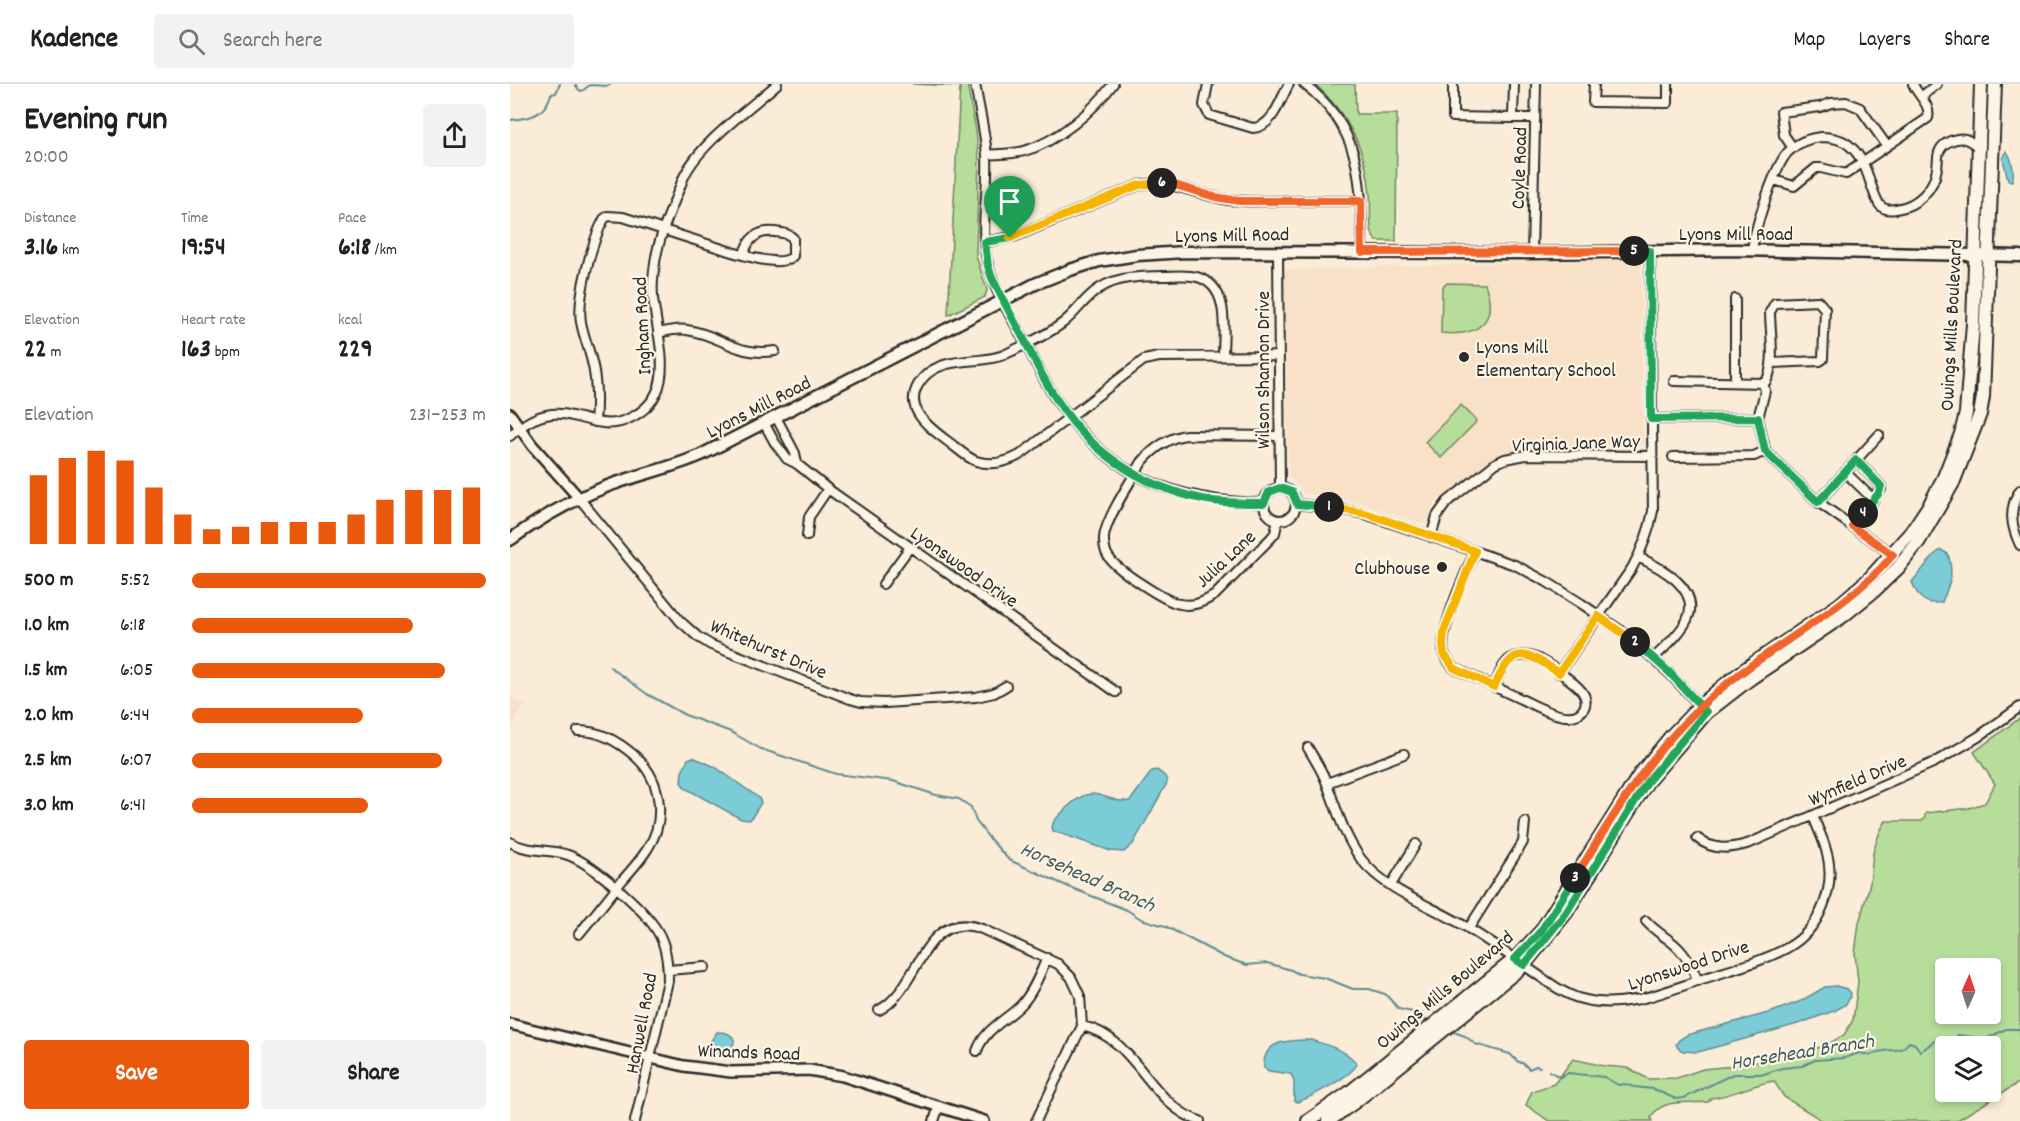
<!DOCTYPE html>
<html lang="en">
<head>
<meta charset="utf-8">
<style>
	body { margin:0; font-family:Dekko,sans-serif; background:#f2f2f2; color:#202124; height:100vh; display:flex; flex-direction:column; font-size:22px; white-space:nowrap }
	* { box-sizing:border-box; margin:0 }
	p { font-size:20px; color:#757577 }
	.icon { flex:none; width:33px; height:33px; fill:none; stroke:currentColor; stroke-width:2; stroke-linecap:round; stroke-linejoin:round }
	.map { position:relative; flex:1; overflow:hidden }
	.details { display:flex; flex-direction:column; background:#fff; width:510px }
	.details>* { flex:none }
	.needle { width:39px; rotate:3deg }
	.fabs { position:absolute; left:1425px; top:874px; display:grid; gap:12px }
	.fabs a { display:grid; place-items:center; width:66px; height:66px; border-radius:6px; background:#fff; box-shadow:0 3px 9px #0003; font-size:30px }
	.pin { position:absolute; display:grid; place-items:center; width:51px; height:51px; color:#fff; margin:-62px -26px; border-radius:50% 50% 50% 0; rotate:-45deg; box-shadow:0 0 6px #0007 }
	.pin .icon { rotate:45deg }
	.km { position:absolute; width:30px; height:30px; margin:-15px; border-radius:50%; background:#222; color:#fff; font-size:16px; line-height:30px; text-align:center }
	.round { display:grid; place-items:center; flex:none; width:63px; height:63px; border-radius:6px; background:#f2f2f2 }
	.head { display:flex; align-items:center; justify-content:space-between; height:102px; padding:0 24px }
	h1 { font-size:33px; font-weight:800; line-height:45px }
	.stats { display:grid; grid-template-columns:repeat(3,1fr); gap:9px; height:102px; padding:6px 24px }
	.stats div { display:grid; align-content:center }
	.stats b { font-size:26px; font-weight:800 }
	.stats small { font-size:16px; font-weight:400 }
	.stats p { font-size:16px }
	.chart { height:168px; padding:12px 24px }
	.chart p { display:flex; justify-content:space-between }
	.chart svg { width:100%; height:108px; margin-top:6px; stroke:#ea580c; stroke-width:6 }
	.primary-button { display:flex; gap:12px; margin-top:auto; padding:12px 24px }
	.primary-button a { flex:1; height:69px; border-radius:6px; background:#ea580c; color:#fff; font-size:24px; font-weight:800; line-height:69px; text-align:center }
	.primary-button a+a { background:#f2f2f2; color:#202124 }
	ul { padding:0 24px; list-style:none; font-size:20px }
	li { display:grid; grid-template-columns:96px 72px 1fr; align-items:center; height:45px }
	li i { height:15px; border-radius:8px; background:#ea580c }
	header { display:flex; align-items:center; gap:36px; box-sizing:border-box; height:84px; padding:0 30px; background:#fff; border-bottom:2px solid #e0e0e0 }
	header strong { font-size:28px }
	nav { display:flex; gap:33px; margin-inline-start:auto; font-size:21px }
	.search { width:420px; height:54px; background:#f2f2f2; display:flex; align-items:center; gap:15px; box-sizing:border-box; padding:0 21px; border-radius:6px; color:#757577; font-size:22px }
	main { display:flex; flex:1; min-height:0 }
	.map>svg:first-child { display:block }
	.built { fill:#f8e1c7 }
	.green { fill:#b6de9a; stroke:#708462; stroke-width:1.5; fill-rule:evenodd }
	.water { fill:#7cccd8; stroke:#5c8c93; stroke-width:1.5 }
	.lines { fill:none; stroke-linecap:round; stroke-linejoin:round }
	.stream { stroke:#5c8c93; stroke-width:2 }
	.minor-casing { stroke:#2b2b2b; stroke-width:12 }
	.tertiary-casing { stroke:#2b2b2b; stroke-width:14 }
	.secondary-casing { stroke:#2b2b2b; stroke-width:15 }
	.primary-casing { stroke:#2b2b2b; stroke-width:16 }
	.minor { stroke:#fcf5e5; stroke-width:8 }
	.tertiary { stroke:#fcf5e5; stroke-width:9 }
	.secondary { stroke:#fcf5e5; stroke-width:10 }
	.primary { stroke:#fcf5e5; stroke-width:12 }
	.split-1-casing { stroke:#fff; stroke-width:12 }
	.split-2-casing { stroke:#fff; stroke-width:12 }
	.split-3-casing { stroke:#fff; stroke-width:12 }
	.split-4-casing { stroke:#fff; stroke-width:12 }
	.split-5-casing { stroke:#fff; stroke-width:12 }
	.split-6-casing { stroke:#fff; stroke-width:12 }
	.split-7-casing { stroke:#fff; stroke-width:12 }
	.split-1 { stroke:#22a559; stroke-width:8 }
	.split-2 { stroke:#f5b400; stroke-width:8 }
	.split-3 { stroke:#22a559; stroke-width:8 }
	.split-4 { stroke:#f0652b; stroke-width:8 }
	.split-5 { stroke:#22a559; stroke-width:8 }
	.split-6 { stroke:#f0652b; stroke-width:8 }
	.split-7 { stroke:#f5b400; stroke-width:8 }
	.poi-dot { fill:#2b2b2b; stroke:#fcf5e5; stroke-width:2 }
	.labels { text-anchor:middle; stroke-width:4.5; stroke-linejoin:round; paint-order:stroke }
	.street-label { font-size:20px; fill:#2b2b2b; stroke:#fcf5e5 }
	.poi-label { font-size:20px; fill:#2b2b2b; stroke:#fcf5e5; text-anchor:start }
	.water-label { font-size:21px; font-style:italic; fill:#435b5f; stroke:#fcf5e5 }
</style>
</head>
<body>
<header>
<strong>Kadence</strong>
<div class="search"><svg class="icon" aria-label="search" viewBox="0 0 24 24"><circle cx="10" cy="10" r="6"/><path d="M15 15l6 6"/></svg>Search here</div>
<nav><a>Map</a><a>Layers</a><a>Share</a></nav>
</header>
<main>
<section class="details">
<div class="head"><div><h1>Evening run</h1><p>20:00</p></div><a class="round"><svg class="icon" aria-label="share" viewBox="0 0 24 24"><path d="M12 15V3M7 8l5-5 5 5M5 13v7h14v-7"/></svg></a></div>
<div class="stats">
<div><p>Distance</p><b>3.16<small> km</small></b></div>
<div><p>Time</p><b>19:54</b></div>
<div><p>Pace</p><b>6:18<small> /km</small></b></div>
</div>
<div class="stats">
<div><p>Elevation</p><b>22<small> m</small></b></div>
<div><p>Heart rate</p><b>163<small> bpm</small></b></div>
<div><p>kcal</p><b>229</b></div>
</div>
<div class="chart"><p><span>Elevation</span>231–253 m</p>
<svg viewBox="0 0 160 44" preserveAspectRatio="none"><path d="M5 44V16M15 44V9M25 44V6M35 44V10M45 44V21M55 44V32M65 44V38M75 44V37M85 44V35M95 44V35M105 44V35M115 44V32M125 44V26M135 44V22M145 44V22M155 44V21"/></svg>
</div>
<ul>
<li><b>500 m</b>5:52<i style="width:100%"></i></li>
<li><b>1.0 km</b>6:18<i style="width:75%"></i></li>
<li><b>1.5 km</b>6:05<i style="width:86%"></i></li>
<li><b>2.0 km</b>6:44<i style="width:58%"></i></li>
<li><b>2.5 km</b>6:07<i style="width:85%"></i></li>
<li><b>3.0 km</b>6:41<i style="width:60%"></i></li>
</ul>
<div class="primary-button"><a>Save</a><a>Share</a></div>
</section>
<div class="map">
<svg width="1510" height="1037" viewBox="0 0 1510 1037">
	<rect width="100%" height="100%" fill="#faecd7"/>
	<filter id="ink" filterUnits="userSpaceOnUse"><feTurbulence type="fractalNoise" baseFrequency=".0167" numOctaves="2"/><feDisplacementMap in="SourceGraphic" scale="12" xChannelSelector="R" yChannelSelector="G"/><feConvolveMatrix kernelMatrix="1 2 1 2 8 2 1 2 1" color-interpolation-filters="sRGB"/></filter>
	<g filter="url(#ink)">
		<!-- built -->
		<path class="built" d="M 1131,175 L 1133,360 L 1000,367 L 925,418 L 917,439 L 913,440 L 850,419 L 794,409 L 779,392 L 774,186 Z
			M 0,612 L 15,621 L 0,645 Z"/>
		<!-- green -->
		<path class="green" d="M 402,0 L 457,0 L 466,47 L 469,75 L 466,172 L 477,206 L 475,213 L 438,231 L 450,2 Z
			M 805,0 L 845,0 L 846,30 L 887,30 L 886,157 L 866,157 C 857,146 862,125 860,111 C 857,66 838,30 805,0 Z
			M 937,199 L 975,200 C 989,238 968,253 931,249 L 932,204 Z
			M 951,321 L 967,337 L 931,374 L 915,358 Z
			M 1510,634 L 1510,998 L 1446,1037 L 1313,1037 L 1274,1013 L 1264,997 C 1242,1000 1223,1012 1201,1014 L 1198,1018 C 1179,1020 1153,1013 1141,1033 L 1142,1037 L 1039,1037 L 1016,1021 L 1022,1007 L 1044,1000 L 1063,975 L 1094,982 L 1118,984 L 1138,995 L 1167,994 L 1193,985 L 1224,982 L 1253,977 L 1284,967 L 1313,963 L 1334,951 L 1343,936 L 1348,898 L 1345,869 L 1349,839 L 1360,799 L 1363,769 L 1370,747 L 1376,737 L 1411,737 L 1414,735 L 1416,729 L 1459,724 L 1475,719 L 1485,700 L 1464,668 ZM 1436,885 L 1480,885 L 1480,930 L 1436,930 ZM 1436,963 L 1480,963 L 1480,1008 L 1436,1008 Z"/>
		<!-- water -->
		<path class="water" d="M 1496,67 C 1502,73 1505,89 1502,97 L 1498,96 L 1493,75 Z
			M 1431,466 L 1438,470 C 1444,491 1440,499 1432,518 C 1415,522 1408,514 1402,498 L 1425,470 Z
			M 183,673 L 205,683 L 249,714 L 251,719 L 240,736 L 231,735 L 175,704 L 171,698 L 172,688 L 178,675 Z
			M 647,686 C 652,690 657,692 657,699 L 623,760 L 614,768 L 601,767 L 543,747 L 542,743 L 544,737 C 553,728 568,709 583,710 C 596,711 603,719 620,717 L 642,687 Z
			M 1326,902 L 1337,905 L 1341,909 L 1340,914 L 1335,921 L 1326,926 L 1291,939 L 1188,968 L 1173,967 L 1168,964 L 1166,960 L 1169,956 L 1177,951 L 1262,928 L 1291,917 L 1315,903 Z
			M 207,948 C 221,948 230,954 219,968 L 201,970 L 196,964 Z
			M 801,956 C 817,961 837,966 847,980 C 843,991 800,1014 787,1018 L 784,1017 L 784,997 L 781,990 L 759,987 L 754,984 C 752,955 781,956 801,956 Z"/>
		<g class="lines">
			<!-- stream -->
			<path class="stream" d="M 65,0 L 69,6 L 72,7 L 80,1 L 97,2 L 101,0
				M 0,36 C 20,34 35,32 41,10 L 46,9 L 50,0
				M 100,583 L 137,610 L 175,631 L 221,648 L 251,665 L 326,690 L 383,697 L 426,711 L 449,715 L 461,723 L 466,737 L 479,754 L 499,776 L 559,803 L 617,826 L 631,835 L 655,842 L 714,873 L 737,881 L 757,879 L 781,886 L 789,890 L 815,894 L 843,905 L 859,905 L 875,910 L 889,925 L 902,928 L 910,934 L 919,938
				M 941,947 L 955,952 L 965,960 L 1000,970 L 1007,977 L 1014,980 L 1019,985 L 1026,982 L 1030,983
				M 1039,987 L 1050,993 L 1058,989 L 1094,993 L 1108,1001 L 1115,1000 L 1124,1003 L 1143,1005 L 1166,1015 L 1174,1014 L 1223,990 L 1254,990 L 1272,984 L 1292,982 L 1305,976 L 1335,974 L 1349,969 L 1361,971 C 1375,962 1389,972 1399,958 L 1405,960 L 1410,967 C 1417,965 1420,958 1427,956 C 1432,956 1438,958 1442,958 L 1448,951 L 1476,955 L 1496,945 L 1510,945"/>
			<!-- minor casing -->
			<g class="minor-casing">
				<path id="minor" d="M 465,0 C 469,24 475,48 477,72 C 479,107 469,146 478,180 C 484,208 502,233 515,258 C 526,279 536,302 550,321 C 601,394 668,418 754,419
					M 698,0 L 694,21 L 699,31 L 743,44 C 763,43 770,16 779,0
					M 794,0 C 854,46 851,100 852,168
					M 943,0 L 943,33 L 1003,34 L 1004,0
					M 1084,0 L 1083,18 L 1158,19 L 1158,0
					M 1411,13 L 1427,0
					M 1003,34 L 1025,34
					M 1283,64 L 1274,51 L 1271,28 L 1310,23 L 1321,19 L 1336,18 L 1350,24 L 1377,62
					M 477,71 C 489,70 502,70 514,67 C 547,58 583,27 603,0
					M 1264,96 L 1284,102 L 1306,84 L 1311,84 L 1336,90 L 1418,34 C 1421,20 1408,12 1403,0
					M 475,158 L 506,152 L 629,101 C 661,95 687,111 718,116 C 735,118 752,117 768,117 C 796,117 824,117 851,117
					M 1242,166 C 1245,144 1264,83 1278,68 C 1287,59 1299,54 1311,53 C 1322,53 1334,56 1341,63 C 1358,78 1359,102 1369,120 C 1373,126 1379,126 1386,125 C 1407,122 1424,106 1427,84 C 1428,79 1427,71 1430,66 C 1434,58 1447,53 1455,55 C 1460,56 1463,60 1468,62
					M 768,168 L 770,404
					M 1022,169 L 1026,0
					M 148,249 C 158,247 168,244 177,246 C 212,251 226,273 265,267
					M 713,272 C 713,247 721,202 687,193 C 676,190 663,192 651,192 C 630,193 609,192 590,204 C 575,213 567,228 554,238 C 538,251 516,260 498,269 C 472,282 434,270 413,294 C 388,323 420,344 440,359 C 448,365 456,373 466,377 C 481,382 497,378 510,371 L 634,276 L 649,273 L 769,272
					M 1225,298 L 1225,215
					M 1254,300 C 1267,285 1260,248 1260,228 L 1265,219 L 1308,217 L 1315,225 L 1313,275 L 1310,277 L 1262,279
					M 266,333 L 285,369 L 287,380
					M 1141,335 L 1248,334 L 1255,307 L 1253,299 L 1164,297
					M 85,338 C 87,316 87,295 81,274 C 78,262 73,250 71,238 C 67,214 82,157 94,135 L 98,132 L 113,133 L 222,168 C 236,172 273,184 283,172 L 283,154 C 278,149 272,149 265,148 C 248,146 237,155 234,171
					M 254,339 L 265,359 L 277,375 L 287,380 L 318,405 L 606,608
					M 0,352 C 18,335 38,325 62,332 C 81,336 97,344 116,336 C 166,315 151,269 145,228 C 142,214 142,200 144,186 C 147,155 162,124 173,95 C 187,61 239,25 267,0
					M 768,352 L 676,351 C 659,353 643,365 632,378 C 622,395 592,440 594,457 C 594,464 596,470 600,475 C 608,486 656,518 670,520 C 683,523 694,518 705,511 L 761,454 L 765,449 L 768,436
					M 1255,367 L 1308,418 L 1383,471
					M 1163,373 L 1244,372 L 1253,368 L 1255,365 L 1248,334
					M 1335,388 L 1364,416
					M754 420a16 16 0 1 1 32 0a16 16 0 1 1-32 0Z
					M 1510,406 C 1498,425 1501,442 1510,461
					M 69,414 L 170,537 L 188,553 L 201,561 L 340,615 L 351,618 L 375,619 L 466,613 L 484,609 L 496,602
					M 1308,418 L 1369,351
					M 787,420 L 831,425 L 858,431 L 1005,481 L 1037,498 L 1072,520 L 1117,551 L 1159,589 L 1191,623
					M 1342,442 L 1371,405 L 1371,402 L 1346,376
					M 297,452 L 299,433 L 318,405
					M 921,453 L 927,432 L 937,418 L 986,379 L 995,375 L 1016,371 L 1142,372
					M 965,467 C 956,489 928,547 934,569 C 936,575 940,579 944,584 C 968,595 992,606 1015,617 C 1029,624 1064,643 1074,624 C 1076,620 1076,615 1074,611 C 1070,601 1034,576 1023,573 C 1017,571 1010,571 1004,573 C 993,577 989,592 984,603
					M 1128,473 C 1150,483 1192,505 1177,536 C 1170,550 1155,563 1144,574
					M 373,500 L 400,463
					M 1049,589 L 1122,484 C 1132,466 1139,448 1143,427 L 1140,167
					M 68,647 C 90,646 109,658 125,672 C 151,695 157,735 138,764 C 130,777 119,789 109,800 C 96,817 82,834 69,850
					M 798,664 C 805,676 813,688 817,700 C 827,726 834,752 851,775 C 876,808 926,823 961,846 C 980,858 999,871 1018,884 C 1034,895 1050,908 1068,914 C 1111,927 1152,909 1192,895 C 1220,886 1251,878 1277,864 C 1311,845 1327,802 1316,766 C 1313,754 1307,743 1303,732
					M 817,699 L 894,670
					M 1187,754 C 1203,767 1221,765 1240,759 L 1425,678 L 1468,653 L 1510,623
					M 0,758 C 18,769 39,764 58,771 C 84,781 138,827 150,852 C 157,866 158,881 158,897 L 125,1037
					M 881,801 L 906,760
					M 1136,837 C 1143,845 1151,850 1159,856 C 1174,867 1181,880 1188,897
					M 959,844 L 1009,765 L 1013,758 L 1015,738
					M 158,886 L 195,883
					M 369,926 C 410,906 412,823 472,845 L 548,880 L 561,893 L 570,912 L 572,942 L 526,1037
					M 572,942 C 626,953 639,1021 690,1037
					M 467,967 C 475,944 497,936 512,920 C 524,907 530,889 537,874
					M 424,1037 L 429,1022"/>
			</g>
			<!-- tertiary casing -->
			<g class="tertiary-casing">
				<path id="tertiary" d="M 0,330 L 22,361 L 69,414
					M 0,940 L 174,982 L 221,988 L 299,986 L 333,992 L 474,1037"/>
			</g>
			<!-- secondary casing -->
			<g class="secondary-casing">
				<path id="secondary" d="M 0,456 C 29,435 60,417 93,404 C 125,391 159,385 191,371 L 525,200 L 560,186 L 589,177 L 627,171 L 675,168 L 1022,169 L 1226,166 L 1510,172"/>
			</g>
			<!-- primary casing -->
			<g class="primary-casing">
				<path id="primary" d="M 798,1037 L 840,1008 L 1005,875 L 1031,847 L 1130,690 L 1162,651 L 1190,622 L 1212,603 L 1234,586 L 1330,520 L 1359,495 L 1402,447 L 1420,420 L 1434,393 L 1451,350 L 1456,329 L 1463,240 L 1471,0
					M 818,1037 L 846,1017 L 1014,881 L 1056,829 L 1137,698 L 1196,629 L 1241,594 L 1333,532 L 1365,506 L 1388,484 L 1409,457 L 1443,399 L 1470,330 L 1473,313 L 1485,0"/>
			</g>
			<!-- minor -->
			<use href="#minor" class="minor"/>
			<!-- tertiary -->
			<use href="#tertiary" class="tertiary"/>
			<!-- secondary -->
			<use href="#secondary" class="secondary"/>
			<!-- primary -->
			<use href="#primary" class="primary"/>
		</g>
	</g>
	<g class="lines" filter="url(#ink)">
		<!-- split-1 casing -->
		<g class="split-1-casing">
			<path id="split-1" d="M 500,154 L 475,158 L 478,182 L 482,194 C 493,216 504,237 516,259 C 526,280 536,300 549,319 C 584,373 641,407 703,417 C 720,419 737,419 754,419 L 759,408 L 770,404 L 782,408 L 787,420 L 819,423"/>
		</g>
		<!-- split-2 casing -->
		<g class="split-2-casing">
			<path id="split-2" d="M 819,423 L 858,430 L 965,467 L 934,547 L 933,562 L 934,570 L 944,584 L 984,603 C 1003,560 1014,566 1049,589 L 1088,532 L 1125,558"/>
		</g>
		<!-- split-3 casing -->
		<g class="split-3-casing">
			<path id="split-3" d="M 1065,794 L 1031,847 L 1005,875 L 1014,881 L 1056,829 L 1137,698 L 1196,628 L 1159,588 L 1125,558"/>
		</g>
		<!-- split-4 casing -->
		<g class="split-4-casing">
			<path id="split-4" d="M 1065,794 C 1109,722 1147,657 1213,603 C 1268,557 1336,526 1383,471 L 1342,442 L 1353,429"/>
		</g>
		<!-- split-5 casing -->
		<g class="split-5-casing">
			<path id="split-5" d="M 1124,167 L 1140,167 L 1141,335 L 1248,334 L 1255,367 L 1308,418 L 1346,376 L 1371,402 L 1369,409 L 1353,429"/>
		</g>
		<!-- split-6 casing -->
		<g class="split-6-casing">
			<path id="split-6" d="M 652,99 L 665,101 L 705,113 L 729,117 L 851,117 L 852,168 L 1124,167"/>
		</g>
		<!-- split-7 casing -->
		<g class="split-7-casing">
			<path id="split-7" d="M 500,154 L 629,101 L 652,99"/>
		</g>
		<!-- split-1 -->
		<use href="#split-1" class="split-1"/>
		<!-- split-2 -->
		<use href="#split-2" class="split-2"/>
		<!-- split-3 -->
		<use href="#split-3" class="split-3"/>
		<!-- split-4 -->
		<use href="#split-4" class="split-4"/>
		<!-- split-5 -->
		<use href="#split-5" class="split-5"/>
		<!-- split-6 -->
		<use href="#split-6" class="split-6"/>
		<!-- split-7 -->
		<use href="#split-7" class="split-7"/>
	</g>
	<!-- markers -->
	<g class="poi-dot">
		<circle cx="954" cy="273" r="6"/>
		<circle cx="932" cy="483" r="6"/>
	</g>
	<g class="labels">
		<!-- street labels -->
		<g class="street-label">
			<text transform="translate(1008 84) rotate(-88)" y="7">Coyle Road</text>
			<text x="1226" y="156">Lyons Mill Road</text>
			<text transform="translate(722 150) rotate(-1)" y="7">Lyons Mill Road</text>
			<text transform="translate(1440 241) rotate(-87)" y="7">Owings Mills Boulevard</text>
			<text transform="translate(131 242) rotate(-93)" y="7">Ingham Road</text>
			<text transform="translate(752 286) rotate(-90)" y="7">Wilson Shannon Drive</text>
			<text transform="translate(248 322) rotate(-27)" y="7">Lyons Mill Road</text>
			<text transform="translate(1066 358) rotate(-2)" y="7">Virginia Jane Way</text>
			<text transform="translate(715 474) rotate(-43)" y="7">Julia Lane</text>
			<text transform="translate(455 482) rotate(35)" y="7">Lyonswood Drive</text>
			<text transform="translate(259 564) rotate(23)" y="7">Whitehurst Drive</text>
			<text transform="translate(1347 695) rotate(-23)" y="7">Wynfield Drive</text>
			<text transform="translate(1178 880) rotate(-18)" y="7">Lyonswood Drive</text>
			<text transform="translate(934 905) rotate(-40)" y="7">Owings Mills Boulevard</text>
			<text transform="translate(130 939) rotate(-79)" y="7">Hanwell Road</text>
			<text transform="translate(239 967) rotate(2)" y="7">Winands Road</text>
		</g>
		<!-- poi labels -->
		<g class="poi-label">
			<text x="966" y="269">Lyons Mill<tspan x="966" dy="23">Elementary School</tspan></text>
			<text x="920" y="490" text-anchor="end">Clubhouse</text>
		</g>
		<!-- water labels -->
		<g class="water-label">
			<text transform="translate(578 792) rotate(24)" y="7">Horsehead Branch</text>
			<text transform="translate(1292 967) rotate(-9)" y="7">Horsehead Branch</text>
		</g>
	</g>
</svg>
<div class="fabs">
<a><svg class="needle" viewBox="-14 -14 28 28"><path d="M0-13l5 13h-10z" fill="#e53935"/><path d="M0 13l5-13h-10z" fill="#757577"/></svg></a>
<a><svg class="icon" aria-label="layers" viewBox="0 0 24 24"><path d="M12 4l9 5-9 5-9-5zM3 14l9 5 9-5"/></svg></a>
</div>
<div class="pin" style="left:500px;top:154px;background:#1e9e55"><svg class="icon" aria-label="arrive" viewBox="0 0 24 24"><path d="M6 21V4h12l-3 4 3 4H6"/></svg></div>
<b class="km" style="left:819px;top:423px">1</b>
<b class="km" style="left:1125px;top:558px">2</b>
<b class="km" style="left:1065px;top:794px">3</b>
<b class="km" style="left:1353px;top:429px">4</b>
<b class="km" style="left:1124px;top:167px">5</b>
<b class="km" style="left:652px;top:99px">6</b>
</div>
</main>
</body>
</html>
